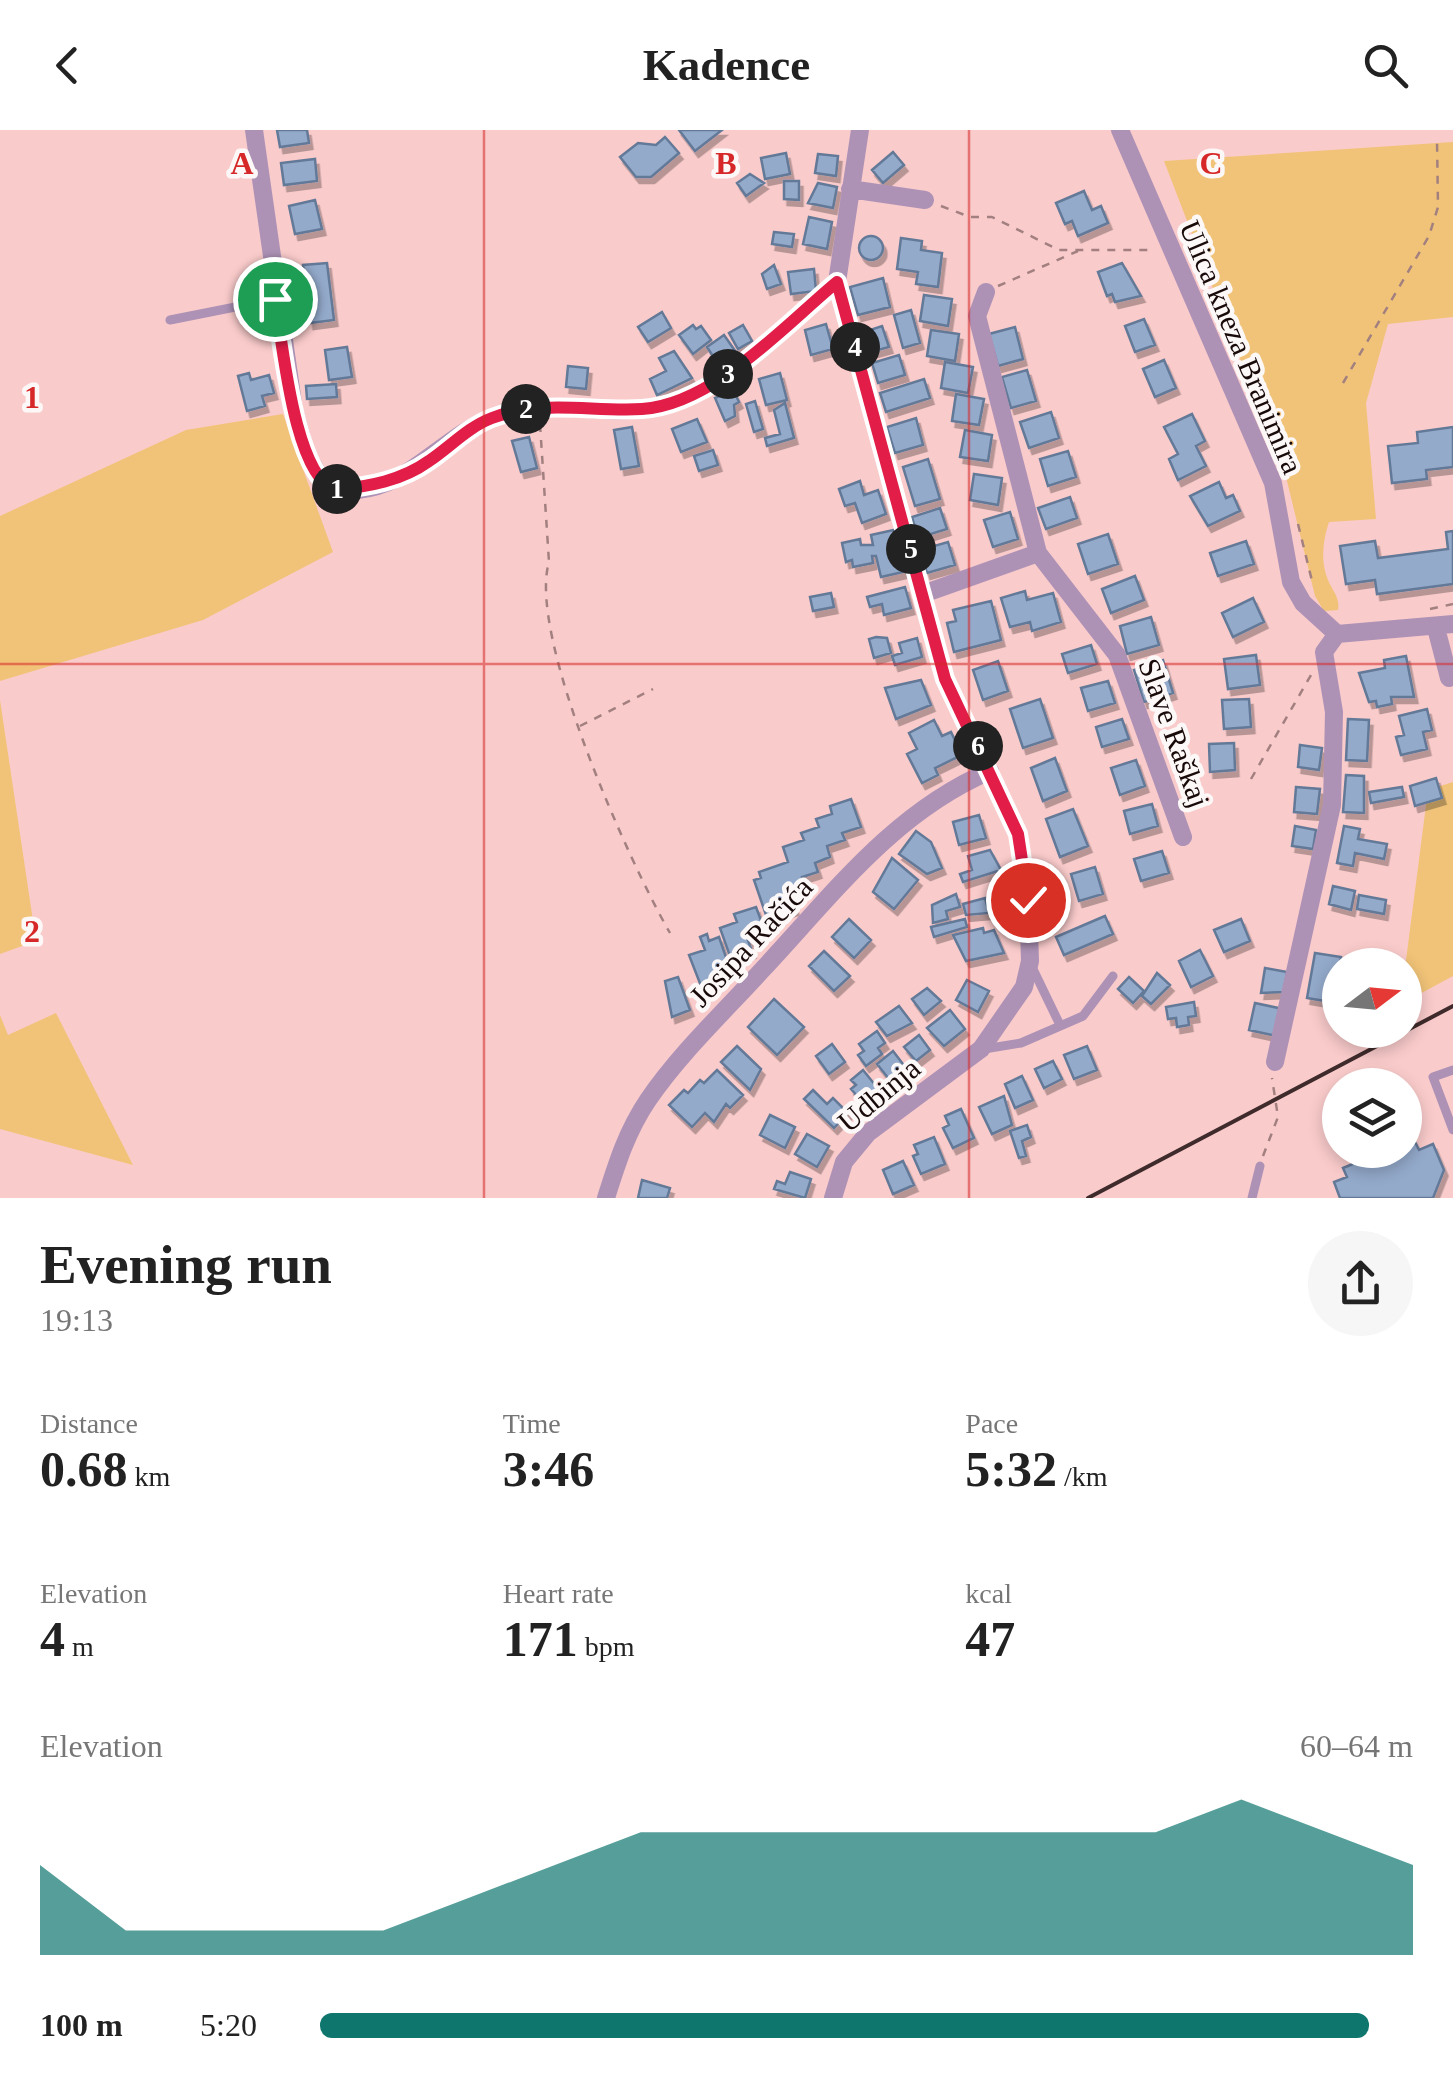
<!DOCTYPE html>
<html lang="en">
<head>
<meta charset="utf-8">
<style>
	body { margin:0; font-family:"Times New Roman",serif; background:#f6f6f6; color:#222; height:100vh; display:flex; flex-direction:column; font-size:38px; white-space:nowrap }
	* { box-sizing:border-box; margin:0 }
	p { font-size:32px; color:#767676 }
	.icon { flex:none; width:55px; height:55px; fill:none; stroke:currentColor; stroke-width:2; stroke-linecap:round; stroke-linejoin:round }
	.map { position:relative; height:1068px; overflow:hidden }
	.details { display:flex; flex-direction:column; background:#fff; flex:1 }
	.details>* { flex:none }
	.needle { width:65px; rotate:74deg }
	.buttons { position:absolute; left:1322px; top:818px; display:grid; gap:20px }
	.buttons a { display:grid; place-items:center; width:100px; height:100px; border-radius:50%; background:#fff; box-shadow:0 5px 15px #0003; font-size:50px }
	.pin { position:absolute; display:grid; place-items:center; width:85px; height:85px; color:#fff; margin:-42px; border:5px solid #fff; border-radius:50%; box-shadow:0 2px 10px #0007 }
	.km { position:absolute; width:50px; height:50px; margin:-25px; border-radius:50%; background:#222; color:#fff; font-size:28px; line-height:50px; text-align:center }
	.round { display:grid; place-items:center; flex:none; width:105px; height:105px; border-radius:52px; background:#f6f6f6 }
	.overview { display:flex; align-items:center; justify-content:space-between; height:170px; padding:0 40px }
	h1 { font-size:55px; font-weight:600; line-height:75px }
	.stats { display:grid; grid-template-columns:repeat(3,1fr); gap:15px; height:170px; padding:10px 40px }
	.stats div { display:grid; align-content:center }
	.stats b { font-size:50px; font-weight:600 }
	.stats small { font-size:28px; font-weight:400 }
	.stats p { font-size:28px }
	.chart { height:280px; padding:20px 40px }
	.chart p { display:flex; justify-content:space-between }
	.chart svg { width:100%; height:180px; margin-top:10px; fill:#0f766e; opacity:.7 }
	ul { padding:0 40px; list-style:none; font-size:32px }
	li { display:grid; grid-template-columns:160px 120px 1fr; align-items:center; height:75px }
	li i { height:25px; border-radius:12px; background:#0f766e }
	header { display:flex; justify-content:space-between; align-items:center; height:130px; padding:0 40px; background:#fff; font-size:45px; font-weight:600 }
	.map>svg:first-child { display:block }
	.green { fill:#f1c378 }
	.building { fill:#94aacb; stroke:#647998; stroke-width:2.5; filter:url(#shadow) }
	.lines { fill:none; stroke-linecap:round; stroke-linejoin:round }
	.path { stroke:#a38080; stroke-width:2.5; stroke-dasharray:8 8; stroke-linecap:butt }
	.lane { stroke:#ad92b6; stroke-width:9 }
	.street { stroke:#ad92b6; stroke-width:18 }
	.rail { stroke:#3f2b2b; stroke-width:4 }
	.route-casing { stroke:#fff; stroke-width:20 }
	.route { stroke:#e11d48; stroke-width:12 }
	.grid { fill:none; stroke:#d62828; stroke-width:2.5; stroke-opacity:0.55 }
	.labels { text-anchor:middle; stroke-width:9; stroke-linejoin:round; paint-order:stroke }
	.street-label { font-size:30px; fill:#190a0a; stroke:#fdf8f8 }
	.grid-label { font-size:32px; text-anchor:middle; font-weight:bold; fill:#d62828; stroke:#fdf8f8; stroke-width:9; stroke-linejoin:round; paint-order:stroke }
</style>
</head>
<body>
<header><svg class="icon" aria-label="back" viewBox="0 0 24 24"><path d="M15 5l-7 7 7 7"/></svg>Kadence<svg class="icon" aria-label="search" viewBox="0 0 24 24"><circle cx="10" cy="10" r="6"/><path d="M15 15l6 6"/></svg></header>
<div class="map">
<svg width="1453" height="1068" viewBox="0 0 1453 1068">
	<defs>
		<filter id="shadow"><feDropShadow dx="3.5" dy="6" stdDeviation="0" flood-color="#0004"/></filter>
	</defs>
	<rect width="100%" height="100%" fill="#facbcb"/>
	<!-- green -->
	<path class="green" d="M 1453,12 L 1453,187 L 1388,194 L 1366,273 L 1376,389 L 1329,392 C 1323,410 1320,431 1328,450 C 1333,462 1340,467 1338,480 L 1324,481 L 1315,466 L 1287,351 L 1164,31 Z
		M 283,284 L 333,422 L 203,490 L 0,551 L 0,386 L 186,300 Z
		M 0,570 L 36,811 L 0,824 Z
		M 1453,652 L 1453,846 L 1405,872 L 1405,838 L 1428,660 Z
		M 56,883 L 133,1035 L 0,999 L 0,885 L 8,905 Z"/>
	<!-- building -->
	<path class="building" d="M 277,0 L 307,0 L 309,13 L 280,17 Z
		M 679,0 L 722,0 L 695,21 Z
		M 665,7 L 679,23 L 651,47 L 636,47 L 620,27 L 638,13 L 656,15 Z
		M 893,22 L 904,35 L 883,53 L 872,40 Z
		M 786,23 L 790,44 L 765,49 L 761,28 Z
		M 818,24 L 838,26 L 836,46 L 815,43 Z
		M 315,29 L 317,51 L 284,55 L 281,33 Z
		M 750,44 L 764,53 L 746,66 L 737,53 Z
		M 784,51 L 799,51 L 799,70 L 784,69 Z
		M 818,53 L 837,57 L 833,78 L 808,73 Z
		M 1084,61 L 1092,80 L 1101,76 L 1108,93 L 1078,106 L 1072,91 L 1065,94 L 1056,73 Z
		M 315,70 L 322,99 L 295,104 L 289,76 Z
		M 809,87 L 832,92 L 827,119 L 803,114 Z
		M 774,102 L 794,104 L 792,117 L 772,114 Z
		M859 118a12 12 0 1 1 24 0a12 12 0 1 1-24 0Z
		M 901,108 L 922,111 L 921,120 L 942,123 L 938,157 L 916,154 L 918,142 L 897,139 Z
		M 327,133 L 334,190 L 310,193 L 303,135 Z
		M 1122,133 L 1141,166 L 1115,172 L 1112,164 L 1107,166 L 1098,142 Z
		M 774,135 L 781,154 L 767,159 L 762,144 Z
		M 814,139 L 816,161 L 791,164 L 788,142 Z
		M 883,148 L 890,177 L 858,185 L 850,157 Z
		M 924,165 L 952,169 L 948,196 L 920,191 Z
		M 911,180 L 920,213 L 903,218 L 894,185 Z
		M 662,182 L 671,198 L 648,212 L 638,197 Z
		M 1144,189 L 1155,215 L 1135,222 L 1125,196 Z
		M 826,194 L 833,219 L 811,225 L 805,200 Z
		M 693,195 L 696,199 L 701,196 L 711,210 L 693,224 L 679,205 Z
		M 743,195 L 752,211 L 738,219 L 729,203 Z
		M 882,196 L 889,217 L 867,223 L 861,203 Z
		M 1015,197 L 1023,229 L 998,236 L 989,204 Z
		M 931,200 L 959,204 L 955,231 L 927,226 Z
		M 724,205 L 738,225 L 720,237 L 707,217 Z
		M 347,217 L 352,247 L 329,250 L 325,220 Z
		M 674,221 L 692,248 L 657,265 L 650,249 L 666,241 L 659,228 Z
		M 899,225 L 905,245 L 878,253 L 872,233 Z
		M 1164,230 L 1176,258 L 1155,267 L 1143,239 Z
		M 945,232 L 973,237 L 968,263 L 941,258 Z
		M 568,236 L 588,238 L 586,259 L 566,257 Z
		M 1027,240 L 1036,271 L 1011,278 L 1002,247 Z
		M 249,243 L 251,250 L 269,245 L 274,263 L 262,266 L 265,276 L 247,281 L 238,246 Z
		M 780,243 L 787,270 L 766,275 L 759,249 Z
		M 924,249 L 930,268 L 886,282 L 880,263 Z
		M 336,254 L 337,267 L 307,269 L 306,256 Z
		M 733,260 L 739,272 L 734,275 L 735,286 L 725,291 L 715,268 Z
		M 956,264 L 984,269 L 979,295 L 952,291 Z
		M 755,271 L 763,299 L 754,302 L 746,274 Z
		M 785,273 L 794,308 L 767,316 L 765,308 L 780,304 L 774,280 Z
		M 1051,282 L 1059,308 L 1029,318 L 1020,292 Z
		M 1192,284 L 1205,311 L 1196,316 L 1206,336 L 1178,350 L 1169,329 L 1178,324 L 1164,297 Z
		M 916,288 L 923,315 L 895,323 L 887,297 Z
		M 697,289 L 707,312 L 681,322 L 672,299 Z
		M 632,297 L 639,336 L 621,339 L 614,300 Z
		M 1453,297 L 1453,337 L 1426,340 L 1427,349 L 1392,353 L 1388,316 L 1418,313 L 1417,302 Z
		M 965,300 L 992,305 L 988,331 L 960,327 Z
		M 529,307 L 537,338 L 521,342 L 512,311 Z
		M 713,320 L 718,335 L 699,341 L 694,326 Z
		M 1068,321 L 1076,347 L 1048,356 L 1040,329 Z
		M 928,329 L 940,369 L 915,376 L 903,337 Z
		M 974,344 L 1002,348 L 998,375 L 970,370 Z
		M 860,351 L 864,365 L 878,360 L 886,384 L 862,393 L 855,373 L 845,376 L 839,359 Z
		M 1219,352 L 1226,368 L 1233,365 L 1240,381 L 1208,396 L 1190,366 Z
		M 1070,367 L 1077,388 L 1046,399 L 1038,378 Z
		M 940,378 L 947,399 L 918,408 L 912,387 Z
		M 1010,382 L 1018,409 L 993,417 L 984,390 Z
		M 898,399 L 903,442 L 881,447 L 876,426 L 872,426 L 873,433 L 853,437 L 852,430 L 846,432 L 842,413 L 860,409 L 861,415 L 873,415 L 871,405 Z
		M 1453,401 L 1453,454 L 1377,464 L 1375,450 L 1346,454 L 1340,416 L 1375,411 L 1378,428 L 1448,419 L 1446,402 Z
		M 1108,404 L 1118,434 L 1088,444 L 1078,414 Z
		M 1246,411 L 1254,434 L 1218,446 L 1210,423 Z
		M 948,412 L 955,435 L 927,443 L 920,420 Z
		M 1135,446 L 1144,470 L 1111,483 L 1102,459 Z
		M 905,457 L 911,478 L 884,485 L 882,474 L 870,477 L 867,467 Z
		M 1025,461 L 1027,470 L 1053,463 L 1061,492 L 1032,501 L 1030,492 L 1010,497 L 1001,468 Z
		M 831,463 L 834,477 L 813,481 L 810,467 Z
		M 1253,468 L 1264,492 L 1233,507 L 1222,483 Z
		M 991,471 L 1001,510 L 954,522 L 947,493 L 956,491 L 953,480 Z
		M 1151,487 L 1159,515 L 1127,524 L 1120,496 Z
		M 876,507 L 887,508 L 891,523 L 874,528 L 869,509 Z
		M 917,508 L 922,527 L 895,535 L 892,526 L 902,523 L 899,513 Z
		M 1091,515 L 1097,534 L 1068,543 L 1062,524 Z
		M 1256,525 L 1260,555 L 1228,559 L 1224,529 Z
		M 1406,526 L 1414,567 L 1391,567 L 1392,574 L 1377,577 L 1376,571 L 1369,572 L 1359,543 L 1385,538 L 1384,530 Z
		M 1163,530 L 1173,563 L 1144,572 L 1134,540 Z
		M 998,531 L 1008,561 L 983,570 L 973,540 Z
		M 921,550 L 931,575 L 896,589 L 885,558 Z
		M 1108,551 L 1115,573 L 1088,581 L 1081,558 Z
		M 1040,569 L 1053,608 L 1023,618 L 1010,579 Z
		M 1249,569 L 1251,597 L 1224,599 L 1222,570 Z
		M 1427,579 L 1432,600 L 1423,602 L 1427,619 L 1401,625 L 1396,607 L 1404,605 L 1399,586 Z
		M 1122,589 L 1129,609 L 1102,617 L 1096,597 Z
		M 1348,589 L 1369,590 L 1367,631 L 1346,630 Z
		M 934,590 L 942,606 L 951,602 L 962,625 L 935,638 L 938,645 L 922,653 L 907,624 L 917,619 L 909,603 Z
		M 1234,613 L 1235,640 L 1210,642 L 1209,614 Z
		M 1300,615 L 1322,618 L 1319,640 L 1298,637 Z
		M 1055,628 L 1067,661 L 1043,671 L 1031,638 Z
		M 1136,630 L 1145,656 L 1120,665 L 1111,638 Z
		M 1346,645 L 1364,646 L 1364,683 L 1343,682 Z
		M 1436,648 L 1442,668 L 1415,676 L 1410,656 Z
		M 1296,657 L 1320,659 L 1317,684 L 1294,682 Z
		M 1402,657 L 1404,667 L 1371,673 L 1369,662 Z
		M 851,669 L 861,697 L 842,703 L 845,710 L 827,716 L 830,727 L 815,733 L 818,742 L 802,747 L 806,759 L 790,764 L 795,779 L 767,788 L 754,750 L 761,748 L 759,742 L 788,732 L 783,717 L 804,710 L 801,703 L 819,697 L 816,689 L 832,684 L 830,676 Z
		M 1152,674 L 1158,696 L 1130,704 L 1124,681 Z
		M 1073,679 L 1088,716 L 1060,727 L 1046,689 Z
		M 979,685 L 986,708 L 959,715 L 953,692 Z
		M 1295,696 L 1316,700 L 1313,719 L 1292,716 Z
		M 1344,696 L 1360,699 L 1358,709 L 1387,714 L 1384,729 L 1355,723 L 1353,736 L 1337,733 Z
		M 916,701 L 931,712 L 942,738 L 927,744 L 899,724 Z
		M 990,720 L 1001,740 L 963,752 L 960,744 L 972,740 L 968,726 Z
		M 1162,721 L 1169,743 L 1141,751 L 1134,729 Z
		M 892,728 L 918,750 L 894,779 L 873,762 Z
		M 1095,737 L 1103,764 L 1079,771 L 1071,744 Z
		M 1333,756 L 1355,761 L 1351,780 L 1329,774 Z
		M 956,764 L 960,777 L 946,781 L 948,789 L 933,793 L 932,775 Z
		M 1359,765 L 1386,770 L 1384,784 L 1357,779 Z
		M 985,768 L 989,783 L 966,785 L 963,774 Z
		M 756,777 L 766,804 L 748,810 L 752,822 L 731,829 L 720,798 L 737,792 L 734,784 Z
		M 1105,786 L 1113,804 L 1064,825 L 1056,807 Z
		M 849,789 L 871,810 L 854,828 L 832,807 Z
		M 965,789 L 967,797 L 934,807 L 931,797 Z
		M 1241,789 L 1250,811 L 1224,822 L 1214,800 Z
		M 983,798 L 984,803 L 994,800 L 1004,823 L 966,831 L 953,805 Z
		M 707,804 L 709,811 L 719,807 L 730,839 L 720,843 L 722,848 L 701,856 L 689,825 L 705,820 L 700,807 Z
		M 1200,820 L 1213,846 L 1191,857 L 1179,831 Z
		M 824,821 L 850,846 L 834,861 L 809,836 Z
		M 1315,823 L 1341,827 L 1337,850 L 1329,849 L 1325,871 L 1307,868 Z
		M 1265,838 L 1287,842 L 1284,862 L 1261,863 Z
		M 1157,843 L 1170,855 L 1151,874 L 1142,866 Z
		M 678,847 L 690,880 L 672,887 L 665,851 Z
		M 1129,847 L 1144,861 L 1133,873 L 1118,859 Z
		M 967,850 L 989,861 L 978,882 L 956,870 Z
		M 927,858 L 941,871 L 924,885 L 912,869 Z
		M 774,869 L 804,897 L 777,925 L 748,897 Z
		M 1194,872 L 1196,886 L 1188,887 L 1189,895 L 1177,897 L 1176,888 L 1168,889 L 1166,877 Z
		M 1255,873 L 1283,879 L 1277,906 L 1249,900 Z
		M 899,876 L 912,893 L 887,906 L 876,892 Z
		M 950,880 L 965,899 L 944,916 L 927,898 Z
		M 877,901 L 885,913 L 878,918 L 882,924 L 866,936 L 858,925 L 864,921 L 859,914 Z
		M 919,905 L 930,920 L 916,931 L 904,917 Z
		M 832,914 L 845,932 L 829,944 L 816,926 Z
		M 737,916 L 761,939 L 750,960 L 721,932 Z
		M 1087,916 L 1097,940 L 1074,949 L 1064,925 Z
		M 893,921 L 909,942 L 893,954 L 877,934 Z
		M 1053,931 L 1062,949 L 1044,958 L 1035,939 Z
		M 717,940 L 743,965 L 730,978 L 726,974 L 714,992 L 705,983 L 692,997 L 669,975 L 684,960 L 688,963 L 700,950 L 704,953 Z
		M 863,940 L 880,961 L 864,974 L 851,959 L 856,955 L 851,950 Z
		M 1022,946 L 1033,970 L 1015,978 L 1005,954 Z
		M 813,960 L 827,974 L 833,968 L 848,983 L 834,998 L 804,969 Z
		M 1004,966 L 1012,995 L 992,1004 L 979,977 Z
		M 961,979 L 974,1008 L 953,1018 L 943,998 L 949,995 L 945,986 Z
		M 770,985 L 795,997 L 785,1018 L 760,1005 Z
		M 1027,995 L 1031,1007 L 1022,1011 L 1026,1026 L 1019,1028 L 1010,1001 Z
		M 807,1004 L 829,1016 L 817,1037 L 795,1024 Z
		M 934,1007 L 945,1034 L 921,1044 L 913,1026 L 918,1024 L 914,1015 Z
		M 1413,1008 L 1419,1020 L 1433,1014 L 1444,1040 L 1433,1068 L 1340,1068 L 1334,1052 L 1347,1047 L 1343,1038 L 1377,1024 L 1375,1020 L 1405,1020 L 1405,1011 Z
		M 903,1031 L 914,1055 L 893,1064 L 883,1040 Z
		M 790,1042 L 811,1049 L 805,1068 L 774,1059 L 777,1051 L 785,1054 Z
		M 642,1050 L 670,1058 L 667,1068 L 638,1068 Z"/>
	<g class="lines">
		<!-- path -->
		<path class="path" d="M 941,76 L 970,87 L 992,87 L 1059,120 L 1153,120
			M 998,156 L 1078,121
			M 1343,253 L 1429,106 L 1438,77 L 1437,10
			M 540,294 L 549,432 C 527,506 630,734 670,803
			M 1298,394 L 1313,455
			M 1430,479 L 1453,474
			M 580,596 L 653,559
			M 1251,649 L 1311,545
			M 1263,1026 L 1278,987 L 1272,948"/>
		<!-- lane -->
		<path class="lane" d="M 170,190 L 275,169
			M 1031,835 L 1060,895
			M 984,919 L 1021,913 L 1083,886 L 1113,846
			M 1453,940 L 1433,947 L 1453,1000
			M 1252,1068 L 1260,1036"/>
		<!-- street -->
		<path class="street" d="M 254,0 L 294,280 L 306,323 L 325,357 C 397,375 433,312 489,289 C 550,264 594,288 648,278 C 726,264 780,200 837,152
			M 1120,0 L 1273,353 L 1291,452 L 1303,473 L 1337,504
			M 850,59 L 925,70
			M 986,162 L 977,186 L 1038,423 L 1117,525 L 1183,707
			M 923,464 L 1038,423
			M 1436,498 L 1449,548 L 1453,546
			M 1337,504 L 1453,494
			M 1275,932 L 1332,675 L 1334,582 L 1324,522 L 1337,504
			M 606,1068 C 617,1033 627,1001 648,970 C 680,923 724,882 763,839 C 833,764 894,682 990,641
			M 833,1068 L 844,1032 L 868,1003 L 981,919 L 1024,857 L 1030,831 L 1028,770 L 1018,704 L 945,549 L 837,152 L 860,0"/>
		<!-- rail -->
		<path class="rail" d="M 1088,1068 L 1453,876"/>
	</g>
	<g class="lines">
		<!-- route casing -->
		<g class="route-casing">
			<path id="route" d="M 275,169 C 282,209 294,348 336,360 C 370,356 401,351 429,331 C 450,317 468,297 492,288 C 543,269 590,282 642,279 C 713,275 785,195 837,152 L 945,549 L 1018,704 L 1028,770"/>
		</g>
		<!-- route -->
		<use href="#route" class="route"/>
	</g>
	<!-- grid -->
	<path class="grid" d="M 484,0 L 484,1068M 969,0 L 969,1068M 0,534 L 1453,534"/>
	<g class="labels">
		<!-- street labels -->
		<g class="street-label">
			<text transform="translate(1241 217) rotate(67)" y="10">Ulica kneza Branimira</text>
			<text transform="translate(1174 603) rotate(70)" y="10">Slave Raškaj</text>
			<text transform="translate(751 812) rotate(-47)" y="10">Josipa Račića</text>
			<text transform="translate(879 965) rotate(-40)" y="10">Udbinja</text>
		</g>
	</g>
	<g class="grid-label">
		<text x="242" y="44">A</text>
		<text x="726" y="44">B</text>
		<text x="1211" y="44">C</text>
		<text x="32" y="278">1</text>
		<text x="32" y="812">2</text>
	</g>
</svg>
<div class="buttons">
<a><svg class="needle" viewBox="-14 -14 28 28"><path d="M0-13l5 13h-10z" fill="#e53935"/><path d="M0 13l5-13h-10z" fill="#767676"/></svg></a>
<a><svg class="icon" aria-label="layers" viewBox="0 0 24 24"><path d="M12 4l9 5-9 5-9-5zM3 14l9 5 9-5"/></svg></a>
</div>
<div class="pin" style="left:275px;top:169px;background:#1e9e55"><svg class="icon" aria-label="arrive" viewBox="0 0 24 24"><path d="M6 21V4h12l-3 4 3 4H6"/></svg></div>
<div class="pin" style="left:1028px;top:770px;background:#d93025"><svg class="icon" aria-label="check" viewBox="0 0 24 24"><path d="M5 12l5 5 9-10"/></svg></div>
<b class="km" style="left:337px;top:359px">1</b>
<b class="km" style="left:526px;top:279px">2</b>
<b class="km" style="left:728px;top:244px">3</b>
<b class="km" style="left:855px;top:217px">4</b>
<b class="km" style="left:911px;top:419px">5</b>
<b class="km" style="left:978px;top:616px">6</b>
</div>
<section class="details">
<div class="overview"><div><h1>Evening run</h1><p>19:13</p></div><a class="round"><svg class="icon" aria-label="share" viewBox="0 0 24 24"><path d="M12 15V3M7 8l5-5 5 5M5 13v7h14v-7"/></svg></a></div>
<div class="stats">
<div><p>Distance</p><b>0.68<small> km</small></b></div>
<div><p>Time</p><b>3:46</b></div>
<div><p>Pace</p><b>5:32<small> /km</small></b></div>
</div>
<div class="stats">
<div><p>Elevation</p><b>4<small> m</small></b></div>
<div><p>Heart rate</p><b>171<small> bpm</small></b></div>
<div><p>kcal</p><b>47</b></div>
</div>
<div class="chart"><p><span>Elevation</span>60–64 m</p>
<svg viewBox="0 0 160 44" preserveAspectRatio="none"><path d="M0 44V22L10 38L20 38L30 38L40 38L50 30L60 22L70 14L80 14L90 14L100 14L110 14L120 14L130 14L140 6L150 14L160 22V44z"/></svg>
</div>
<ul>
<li><b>100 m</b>5:20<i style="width:96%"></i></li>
</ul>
</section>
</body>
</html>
